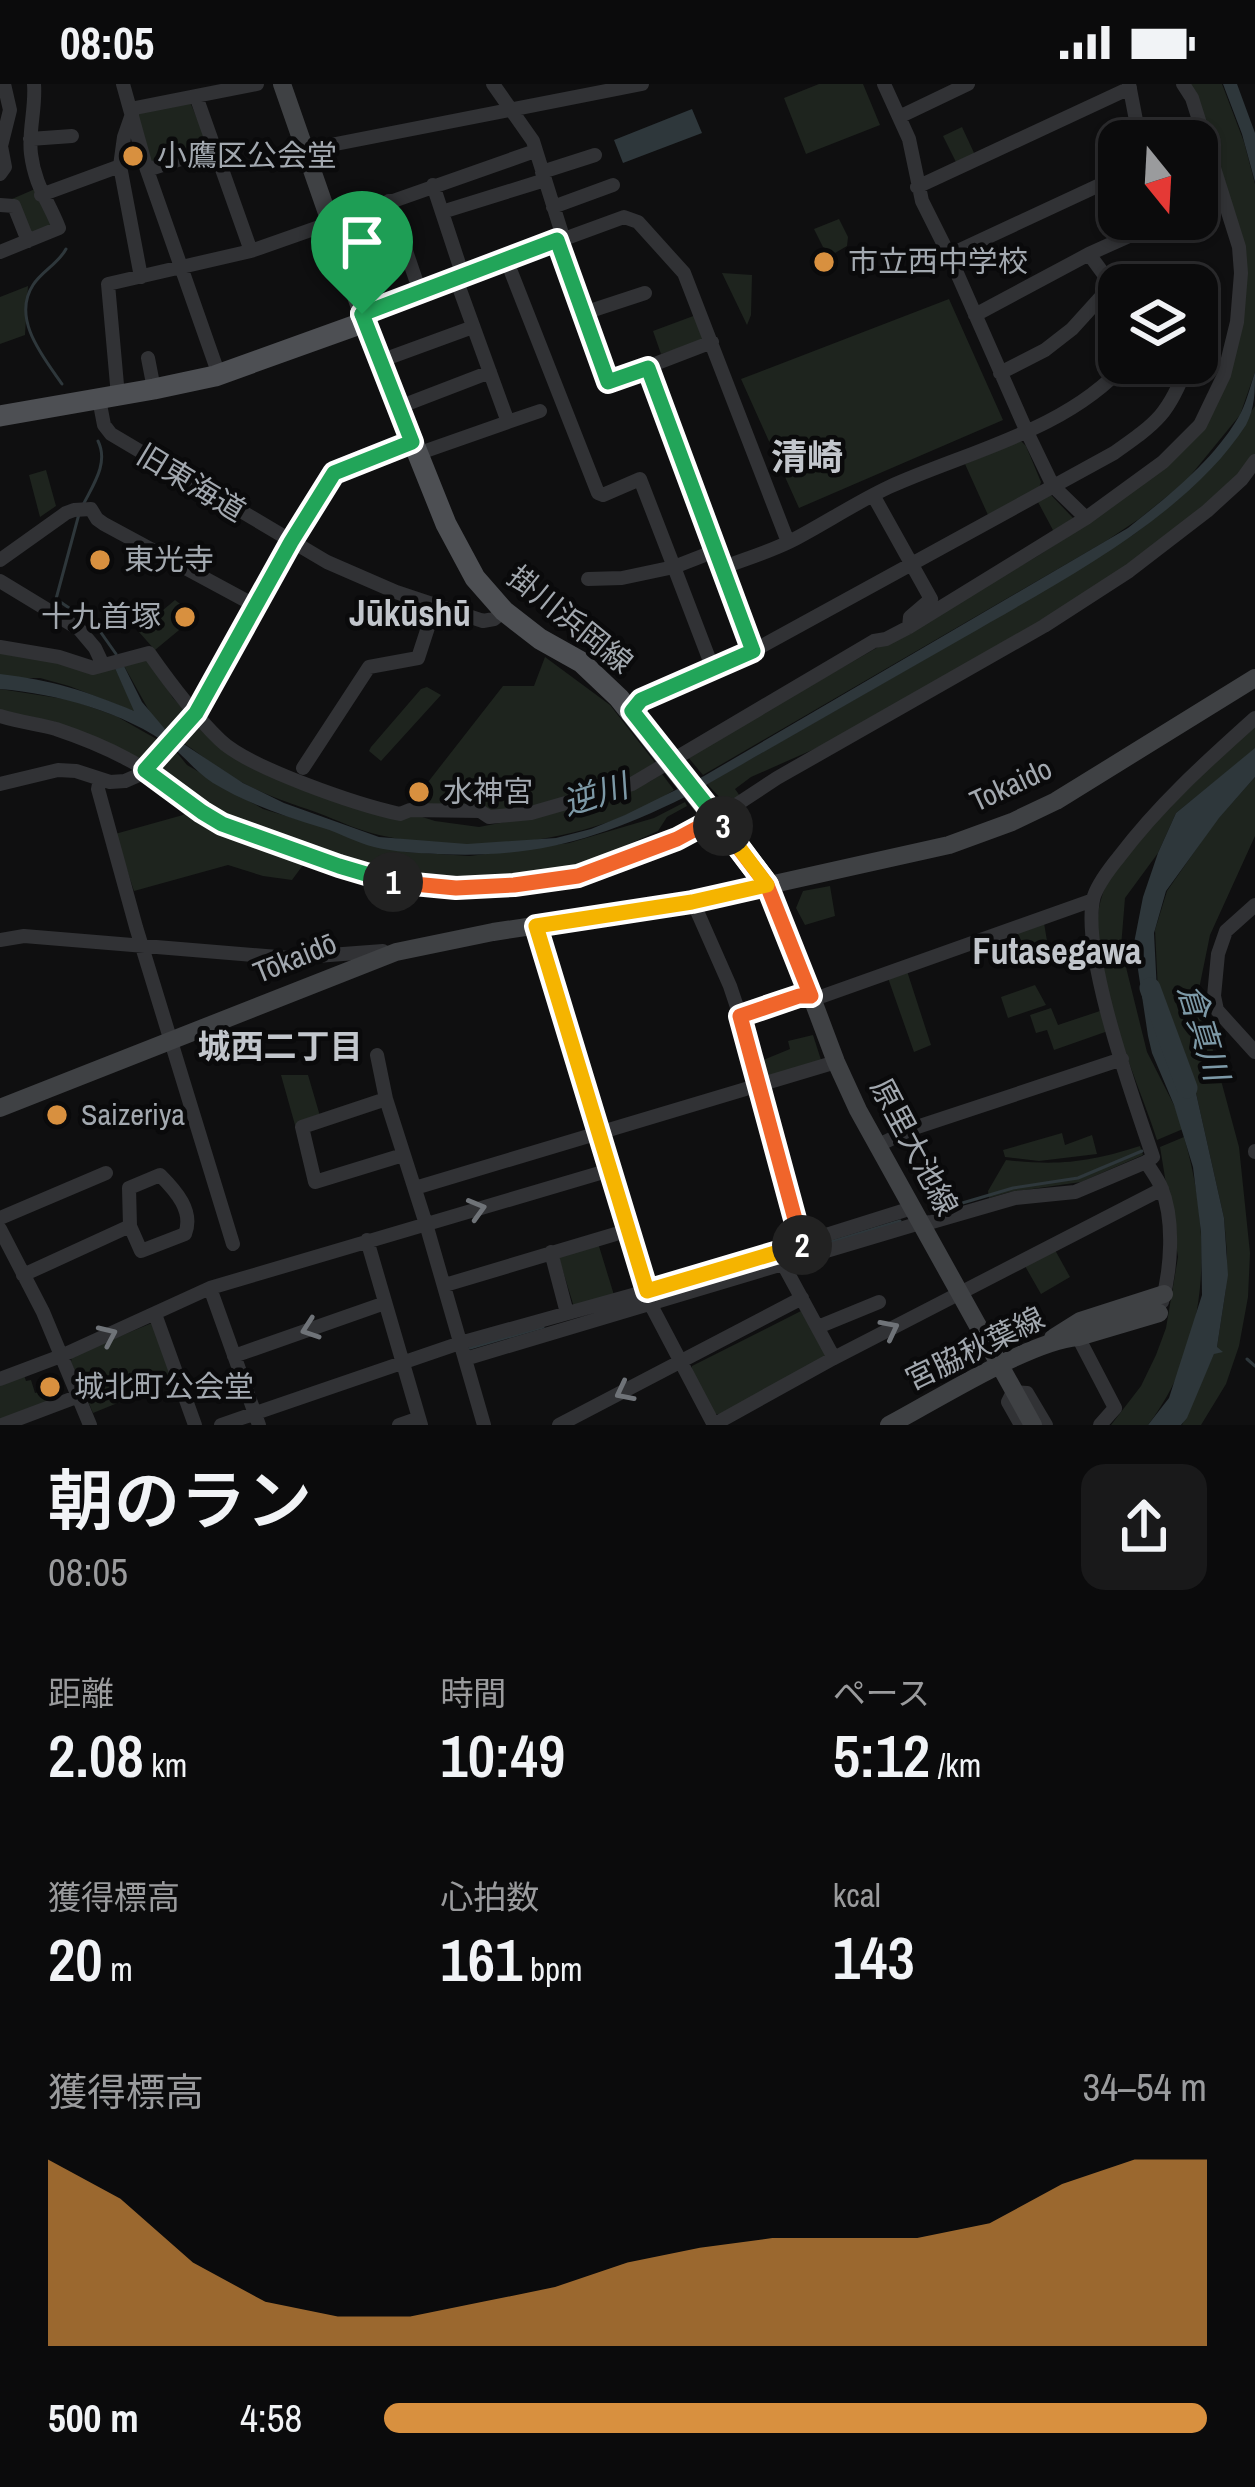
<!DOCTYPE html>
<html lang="ja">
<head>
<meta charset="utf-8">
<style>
	body { margin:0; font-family:"Archivo Narrow","Noto Sans JP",sans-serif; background:#19191a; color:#f1f3f6; height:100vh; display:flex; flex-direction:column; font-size:45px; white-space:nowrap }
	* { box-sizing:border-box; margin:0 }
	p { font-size:39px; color:#9a9b9d }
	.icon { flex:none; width:66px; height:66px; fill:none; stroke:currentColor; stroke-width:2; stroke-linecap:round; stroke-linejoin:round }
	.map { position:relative; height:1341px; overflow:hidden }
	.side { display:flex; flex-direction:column; background:#0b0b0c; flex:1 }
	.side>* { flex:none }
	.needle { width:78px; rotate:162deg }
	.fabs { position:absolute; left:1098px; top:36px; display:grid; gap:24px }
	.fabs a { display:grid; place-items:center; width:120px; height:120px; border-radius:24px; background:#0b0b0c; box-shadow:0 3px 9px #0004,0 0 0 3px #2b2b2d; font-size:60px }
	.pin { position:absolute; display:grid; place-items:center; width:102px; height:102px; color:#fff; margin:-123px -51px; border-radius:50% 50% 50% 0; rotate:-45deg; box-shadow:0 0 12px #0007 }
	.pin .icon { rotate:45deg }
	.km { position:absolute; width:60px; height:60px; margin:-30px; border-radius:50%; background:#222; color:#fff; font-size:33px; line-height:60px; text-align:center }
	.round { display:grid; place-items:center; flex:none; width:126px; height:126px; border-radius:24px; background:#19191a }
	.summary { display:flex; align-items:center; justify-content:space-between; height:204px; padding:0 48px }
	h1 { font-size:66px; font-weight:600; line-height:90px }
	.stats { display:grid; grid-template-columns:repeat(3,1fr); gap:18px; height:204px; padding:12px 48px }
	.stats div { display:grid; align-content:center }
	.stats b { font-size:60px; font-weight:600 }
	.stats small { font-size:33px; font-weight:400 }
	.stats p { font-size:33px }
	.chart { height:336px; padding:24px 48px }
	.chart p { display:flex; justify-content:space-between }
	.chart svg { width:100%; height:216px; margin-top:12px; fill:#d8903f; opacity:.7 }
	ul { padding:0 48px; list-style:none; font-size:39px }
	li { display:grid; grid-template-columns:192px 144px 1fr; align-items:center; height:90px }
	li i { height:30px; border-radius:15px; background:#d8903f }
	.status { display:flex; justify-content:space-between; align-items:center; height:84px; padding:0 60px; background:#0b0b0c; direction:ltr }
	.status svg { height:33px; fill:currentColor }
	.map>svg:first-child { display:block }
	.green { fill:#1e241e }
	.water { fill:#2e373b }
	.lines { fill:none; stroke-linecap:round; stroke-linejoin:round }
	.stream { stroke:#2e373b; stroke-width:3 }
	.river { stroke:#2e373b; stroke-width:21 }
	.street { stroke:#313235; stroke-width:14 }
	.secondary { stroke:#3f4144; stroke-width:18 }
	.primary { stroke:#4d4f53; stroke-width:21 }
	.oneway { stroke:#6f7378 }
	.split-1-casing { stroke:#fff; stroke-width:24 }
	.split-2-casing { stroke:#fff; stroke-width:24 }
	.split-3-casing { stroke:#fff; stroke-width:24 }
	.split-4-casing { stroke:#fff; stroke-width:24 }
	.split-1 { stroke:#22a559; stroke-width:15 }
	.split-2 { stroke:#f0652b; stroke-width:15 }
	.split-3 { stroke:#f5b400; stroke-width:15 }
	.split-4 { stroke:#22a559; stroke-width:15 }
	.poi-dot { fill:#d8903f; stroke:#0a0a0b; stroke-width:4.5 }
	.labels { text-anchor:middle; stroke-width:9; stroke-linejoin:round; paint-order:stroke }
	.poi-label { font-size:30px; fill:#a2a8af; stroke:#0a0a0b; text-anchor:start }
	.street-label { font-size:30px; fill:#a2a8af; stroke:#0a0a0b }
	.water-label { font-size:33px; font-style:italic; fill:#7d99a7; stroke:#0a0a0b }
	.neighbourhood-label { font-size:33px; font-weight:bold; fill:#c2c6cc; stroke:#0a0a0b }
	.quarter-label { font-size:36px; font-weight:bold; fill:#c2c6cc; stroke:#0a0a0b }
</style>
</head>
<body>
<div class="status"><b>08:05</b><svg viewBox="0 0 49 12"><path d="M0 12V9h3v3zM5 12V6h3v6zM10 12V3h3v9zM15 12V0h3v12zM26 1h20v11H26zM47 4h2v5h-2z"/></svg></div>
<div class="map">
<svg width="1255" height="1341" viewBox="0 0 1255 1341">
	<rect width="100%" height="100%" fill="#0f0f10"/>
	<!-- green -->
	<path class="green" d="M 819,0 L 863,0 L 880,41 L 806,70 L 784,14 Z
		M 1183,0 L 1222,0 L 1244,58 L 1255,100 L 1255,288 L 1240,331 L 1186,397 L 1139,435 L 1106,457 L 703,691 L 687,672 L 1036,473 L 1095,435 L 1166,379 L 1223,294 L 1240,164 Z
		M 190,18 L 208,60 L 154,80 L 149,78 L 137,32 L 140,29 Z
		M 962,43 L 975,71 L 957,80 L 943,52 Z
		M 35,105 L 56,143 L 28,154 L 12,115 Z
		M 839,135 L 848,153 L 847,162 L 835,169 L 823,163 L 814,145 Z
		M 722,189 L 752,191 L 751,231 L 747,241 Z
		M 28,202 L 25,251 L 0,260 L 0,213 Z
		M 949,215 L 1003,336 L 799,424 L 741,295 Z
		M 696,231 L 706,256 L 661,270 L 653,247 Z
		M 1255,322 L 1255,377 L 1129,487 L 828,659 L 751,693 L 735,705 L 740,712 L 727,721 L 707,700 L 922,577 L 1133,451 L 1179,415 L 1210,384 Z
		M 1021,357 L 1026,362 L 1041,398 L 1039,404 L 988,431 L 965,380 Z
		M 46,386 L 56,422 L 40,433 L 29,391 Z
		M 1051,411 L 1073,434 L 1054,448 L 1038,418 Z
		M 175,516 L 196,532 L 155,566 L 138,547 Z
		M 0,565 L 114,582 L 136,628 L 69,602 L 40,594 L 0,594 Z
		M 545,573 L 610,621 L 657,681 L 634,695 L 530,727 L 407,725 L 503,602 L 534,602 Z
		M 149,576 L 173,614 L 189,630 L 169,650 L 152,632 L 123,580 Z
		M 427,603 L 441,611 L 381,677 L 369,667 L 371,663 L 421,605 Z
		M 0,605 L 71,616 L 116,632 L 174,665 L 187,681 L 263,725 L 406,768 L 470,772 L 569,759 L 654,734 L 685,718 L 687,722 L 667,733 L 658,747 L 574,785 L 541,793 L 464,800 L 396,793 L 329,776 L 205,725 L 111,664 L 53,637 L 23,636 L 0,627 Z
		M 198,637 L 251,679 L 435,737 L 479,743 L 542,731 L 649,698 L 662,690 L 674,706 C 591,760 474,772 379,751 C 361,747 343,739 326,732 C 300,722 274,715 249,702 C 224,690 202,671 179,656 Z
		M 1255,638 L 1255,665 L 1176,729 L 1158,769 L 1125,814 L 1121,863 L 1147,968 L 1175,1023 L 1183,1045 L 1157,1056 C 1137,992 1079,874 1103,809 C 1124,754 1212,681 1255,638 Z
		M 1255,693 L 1255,752 L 1210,851 L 1200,900 L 1201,922 L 1239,1063 L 1250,1169 L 1248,1213 L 1239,1262 L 1226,1300 L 1201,1341 L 1182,1341 L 1217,1263 L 1226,1204 L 1227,1169 L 1224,1134 L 1194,1000 L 1169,971 L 1160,949 L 1155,846 L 1167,807 L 1215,738 Z
		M 190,725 L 277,771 L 306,777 L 292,796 L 263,792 L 228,781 L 134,807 L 115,750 L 183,731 Z
		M 830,802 L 835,832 L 805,841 L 796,824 L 803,807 Z
		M 1044,839 L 1049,869 L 1031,873 L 1017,849 Z
		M 907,887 L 931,961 L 914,968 L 888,894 Z
		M 1035,901 L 1046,921 L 1008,934 L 1001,913 Z
		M 1051,924 L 1058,941 L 1100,927 L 1108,947 L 1054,966 L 1047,946 L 1036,949 L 1030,931 Z
		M 813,951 L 821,976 L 766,995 L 762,992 L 758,978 L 790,965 L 788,957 Z
		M 281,991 L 308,991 L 320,1032 L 295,1041 Z
		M 1062,1049 L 1065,1061 L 1092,1051 L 1097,1070 L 1039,1077 L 1005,1073 L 1003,1066 Z
		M 1184,1053 C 1212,1149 1211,1259 1148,1341 L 1111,1341 L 1141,1302 L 1156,1271 L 1166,1244 L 1178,1173 L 1160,1063 Z
		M 1140,1062 L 1143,1071 L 1081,1098 L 1010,1108 L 989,1114 L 988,1107 L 1006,1076 C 1060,1082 1089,1078 1140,1062 Z
		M 598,1159 L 614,1211 L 574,1223 L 558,1171 Z
		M 1055,1166 L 1070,1193 L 1041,1210 L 1025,1182 Z
		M 801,1227 L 825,1268 L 825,1274 L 720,1330 L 715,1330 L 692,1289 L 692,1282 Z
		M 152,1239 L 174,1296 L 93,1329 L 71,1278 L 72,1272 Z
		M 24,1291 L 26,1297 L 31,1296 L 35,1309 L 43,1307 L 47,1319 L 0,1336 L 0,1300 Z"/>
	<!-- water -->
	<path class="water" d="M 1223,0 L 1237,0 L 1255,49 L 1255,98 L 1242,50 Z
		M 692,25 L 702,49 L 623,79 L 614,56 Z
		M 1255,288 C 1255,307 1255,324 1246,341 C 1186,434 1057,499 963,554 C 870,607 778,660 685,713 C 600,755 533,775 438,770 C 418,769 394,768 374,763 C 357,759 340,749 323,744 C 284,732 248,720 213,699 C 196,688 186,674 172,663 C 124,628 58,610 0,605 L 0,590 C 52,596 86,607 134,627 L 114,582 L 123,580 L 142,618 L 170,651 L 243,699 L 284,719 L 379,753 L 467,760 L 556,754 L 591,745 L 625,731 L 704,692 L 1128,444 C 1168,412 1211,379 1238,334 C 1246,321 1250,303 1255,288 Z
		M 1255,664 L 1255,693 L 1219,734 L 1166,807 L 1154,849 L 1159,946 L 1169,971 L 1194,1000 L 1224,1134 L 1228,1191 L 1217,1263 L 1223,1268 L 1214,1270 L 1187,1334 L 1181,1341 L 1148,1341 L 1169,1314 L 1202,1211 L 1201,1148 L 1193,1083 L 1174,1021 L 1152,969 L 1148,952 L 1134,859 L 1143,813 L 1158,769 L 1176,729 Z"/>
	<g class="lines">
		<!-- stream -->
		<path class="stream" d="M 62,300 C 44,274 11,235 33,201 C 42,187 58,180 66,165
			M 83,421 C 93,401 109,379 98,357
			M 79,430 L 56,515 L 97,543 L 116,570
			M 932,1128 L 1013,1104 L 1078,1094 L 1142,1067
			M 811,1164 L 900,1137
			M 731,1188 L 802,1167
			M 470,1264 L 543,1243
			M 1247,1275 L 1255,1282"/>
		<!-- river -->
		<path class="river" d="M 1150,904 L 1187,1004"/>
		<!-- street -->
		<path class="street" d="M 123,0 L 147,86 L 219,291
			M 493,0 L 533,57 L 563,153
			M 884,0 L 909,55 L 922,117 L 949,171 L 1027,348 L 1053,402 L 1086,434
			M 1129,0 L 1140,57
			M 196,12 L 251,167
			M 130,25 L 257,0
			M 899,33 L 968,0
			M 30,55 L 72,52
			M 1183,57 L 1203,45
			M 305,66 L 642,0
			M 120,82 L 141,193
			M 147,86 L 214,64
			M 542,88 L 595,71
			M 0,90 L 5,83 L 1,62 L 10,26 L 4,0
			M 433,101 L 463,192
			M 917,103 L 1130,4
			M 41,111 L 120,82 L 124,53 L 132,30
			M 389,117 L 420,208
			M 0,121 L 14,122 L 28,157
			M 553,123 L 613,101
			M 442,128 L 545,96
			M 558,156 L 608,298 L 712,258
			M 0,168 L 59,144 C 48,116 35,102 31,70 C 28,47 36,25 34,0
			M 1089,170 L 1119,211
			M 949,171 L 1119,92
			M 506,175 L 598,409 L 603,411 L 640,395 L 674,483 L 715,467 L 722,484 C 745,475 769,468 791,457 C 824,440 855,419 889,403 C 966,368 1068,346 1126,279
			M 362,229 L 624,133 L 638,138 L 684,189 L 788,458
			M 584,229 L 645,209
			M 975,231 L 1089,170 L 1140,147 L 1148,135
			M 148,274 L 154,305
			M 380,277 L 473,243
			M 648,283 L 715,467
			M 1000,289 L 1045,266 L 1072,245 L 1110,203
			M 118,312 L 108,200 L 251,167 L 535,67
			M 99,315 L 104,341 L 111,350 L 327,478 L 396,508 L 483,537 L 494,535 L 504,527
			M 399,323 L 490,288
			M 508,338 L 540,327
			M 417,370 L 508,338 L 456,195
			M 873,411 L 931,515 L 910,533 L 909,543
			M 0,476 L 66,429 L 74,426 L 91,425 L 97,435 L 104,440 L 256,522
			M 722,484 L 753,567
			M 588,495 L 622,494 L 674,483 L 713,585
			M 0,497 L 79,545 L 95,564 L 103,581
			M 0,563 L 59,573 L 93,584 L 149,569 C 170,599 193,630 220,656 C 249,684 358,721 400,730 L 410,726 L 480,727 L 489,733 L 531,729 L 632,700 L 874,557 L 886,555 L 909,543 L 1086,434 L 1163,378 L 1200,341 L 1224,291 L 1237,238 L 1241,189 L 1239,163 L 1192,14 L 1183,0
			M 632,627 L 641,616 L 753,567 L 1114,369 C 1158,338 1169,330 1188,279
			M 0,632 C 19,638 37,640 56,645 C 80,653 105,663 127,675 C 161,692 189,721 222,739 L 378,795 L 404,800 L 456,804 L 514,801 L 578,792 L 679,754 L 707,740 L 777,694 L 1044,542 L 1129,487 L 1207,427 L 1242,395 L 1255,377
			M 303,684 L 369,583 L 418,574 L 435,522
			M 100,695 L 98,705 L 136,843 L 233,1160
			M 0,700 L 58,686 L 76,687 L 110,698 L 125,697 L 141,690 L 196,629 L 291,458 L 334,389 L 413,358
			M 693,818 L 730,902 L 740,932 L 805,1168
			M 1255,821 L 1226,847 L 1218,870 L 1214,912 L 1217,926 L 1255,968
			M 537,842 L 653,1225 L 714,1341
			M 0,856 L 24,852 L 290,874 L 383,867
			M 740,932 L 799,912 L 823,912 L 1093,816
			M 377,971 L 386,1015 L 426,1140 L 484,1341
			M 386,1015 L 302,1043 L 315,1098 L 403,1071
			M 877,1062 L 911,1045 L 1122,975
			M 1255,1068 L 1255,1067
			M 415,1104 L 836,978
			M 0,1134 L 106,1089
			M 0,1145 L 43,1228 L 90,1341
			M 367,1156 L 421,1341
			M 551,1168 L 567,1229
			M 783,1180 L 834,1274
			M 23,1191 L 130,1142 L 141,1167 L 185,1150 C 194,1127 176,1107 160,1091 L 129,1104 L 130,1142
			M 445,1201 L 629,1146
			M 210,1204 L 259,1341
			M 1162,1218 C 1171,1185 1175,1136 1161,1103 C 1158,1095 1151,1086 1146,1078 L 1153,1073 C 1134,1016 1079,866 1094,812 C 1099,798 1110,784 1119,773 C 1158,721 1206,678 1255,634
			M 155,1230 L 195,1341
			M 818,1243 L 879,1218
			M 1078,1253 L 1115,1324 L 1100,1341
			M 234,1272 L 385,1219
			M 465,1275 L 920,1139 L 932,1138 L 1015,1114 L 1075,1108 L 1146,1078
			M 0,1295 L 61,1272 L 210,1204 L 610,1086
			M 2,1341 L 79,1312
			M 221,1341 L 460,1259 L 647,1207 L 912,1124
			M 399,1341 L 419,1334
			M 559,1341 L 802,1214
			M 713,1341 L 834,1274 L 1162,1105
			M 1021,1341 L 1008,1318 L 1013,1308 L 1027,1309 L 1046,1341"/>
		<!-- secondary -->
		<path class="secondary" d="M 282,0 L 365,238
			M 767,801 L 777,821 L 836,978 L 858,1026 L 1033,1341
			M 0,1024 L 396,868 L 493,848 L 693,818 L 949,761 L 1012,738 L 1056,717 L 1255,594
			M 1053,1254 L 1080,1237 L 1164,1210
			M 889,1341 C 935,1317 1029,1257 1078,1253 L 1159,1229"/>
		<!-- primary -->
		<path class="primary" d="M 0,332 L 154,305 L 215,292 L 365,238 L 446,440 L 475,494 L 504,527 L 540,555 L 581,578 L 619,614 L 767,801"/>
	</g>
	<!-- one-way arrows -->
	<defs><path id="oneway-chevron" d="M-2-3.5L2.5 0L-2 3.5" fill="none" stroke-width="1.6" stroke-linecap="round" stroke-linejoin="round" transform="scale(3)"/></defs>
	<g class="oneway">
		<use href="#oneway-chevron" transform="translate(477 1125) rotate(-16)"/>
		<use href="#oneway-chevron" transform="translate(310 1245) rotate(161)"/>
		<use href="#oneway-chevron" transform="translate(890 1245) rotate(-27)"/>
		<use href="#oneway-chevron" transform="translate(108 1251) rotate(-24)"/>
		<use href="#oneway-chevron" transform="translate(624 1308) rotate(153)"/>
	</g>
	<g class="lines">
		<!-- split-1 casing -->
		<g class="split-1-casing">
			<path id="split-1" d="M 362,230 L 412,358 L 334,389 L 291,458 L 196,629 L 145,686 L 202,728 L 222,740 L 339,782 L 393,798"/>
		</g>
		<!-- split-2 casing -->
		<g class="split-2-casing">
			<path id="split-2" d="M 393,798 L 456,804 L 514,801 L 578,792 L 677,755 L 716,734 L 767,801 L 811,912 L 799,912 L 740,932 L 802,1161"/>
		</g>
		<!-- split-3 casing -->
		<g class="split-3-casing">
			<path id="split-3" d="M 723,742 L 767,801 L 692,818 L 536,842 L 647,1207 L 802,1161"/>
		</g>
		<!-- split-4 casing -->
		<g class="split-4-casing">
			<path id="split-4" d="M 362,230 L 557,156 L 608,298 L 648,284 L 753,567 L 641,616 L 632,627 L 723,742"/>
		</g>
		<!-- split-1 -->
		<use href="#split-1" class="split-1"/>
		<!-- split-2 -->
		<use href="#split-2" class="split-2"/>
		<!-- split-3 -->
		<use href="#split-3" class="split-3"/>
		<!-- split-4 -->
		<use href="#split-4" class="split-4"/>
	</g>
	<!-- markers -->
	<g class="poi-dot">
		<circle cx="133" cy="72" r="12"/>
		<circle cx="824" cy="178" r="12"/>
		<circle cx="100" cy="476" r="12"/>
		<circle cx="185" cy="533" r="12"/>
		<circle cx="419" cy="708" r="12"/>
		<circle cx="57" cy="1031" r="12"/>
		<circle cx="50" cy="1303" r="12"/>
	</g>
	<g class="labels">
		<!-- poi labels -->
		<g class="poi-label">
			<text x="157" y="82">小鷹区公会堂</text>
			<text x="848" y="188">市立西中学校</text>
			<text x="124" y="486">東光寺</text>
			<text x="161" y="543" text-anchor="end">十九首塚</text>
			<text x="443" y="718">水神宮</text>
			<text x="81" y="1041">Saizeriya</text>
			<text x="74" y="1313">城北町公会堂</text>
		</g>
		<!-- street labels -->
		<g class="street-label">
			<text transform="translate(191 399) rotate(31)" y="10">旧東海道</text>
			<text transform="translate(570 536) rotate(39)" y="10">掛川浜岡線</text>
			<text transform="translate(1011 701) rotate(-25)" y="10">Tokaido</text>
			<text transform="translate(295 874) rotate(-22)" y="10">Tōkaidō</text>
			<text transform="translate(914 1063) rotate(62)" y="10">原里大池線</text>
			<text transform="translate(975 1265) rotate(-26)" y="10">宮脇秋葉線</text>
		</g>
		<!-- water labels -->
		<g class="water-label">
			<text transform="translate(595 710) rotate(-18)" y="12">逆川</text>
			<text transform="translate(1204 948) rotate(73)" y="12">倉真川</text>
		</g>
		<!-- neighbourhood labels -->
		<g class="neighbourhood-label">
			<text x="280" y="974">城西二丁目</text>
		</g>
		<!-- quarter labels -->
		<g class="quarter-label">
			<text x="807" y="386">清崎</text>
			<text x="410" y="542">Jūkūshū</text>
			<text x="1057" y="880">Futasegawa</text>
		</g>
	</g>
</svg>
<div class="fabs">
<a><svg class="needle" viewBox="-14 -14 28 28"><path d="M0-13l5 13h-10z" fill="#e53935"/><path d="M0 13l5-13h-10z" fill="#9a9b9d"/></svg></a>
<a><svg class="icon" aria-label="layers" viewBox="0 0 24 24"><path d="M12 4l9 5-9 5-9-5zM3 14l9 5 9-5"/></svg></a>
</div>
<div class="pin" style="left:362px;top:230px;background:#1e9e55"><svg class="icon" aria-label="arrive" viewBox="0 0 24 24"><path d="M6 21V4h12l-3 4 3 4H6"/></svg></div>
<b class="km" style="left:393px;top:798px">1</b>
<b class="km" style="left:802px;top:1161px">2</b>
<b class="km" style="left:723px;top:742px">3</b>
</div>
<section class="side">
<div class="summary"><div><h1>朝のラン</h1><p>08:05</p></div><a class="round"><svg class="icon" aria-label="share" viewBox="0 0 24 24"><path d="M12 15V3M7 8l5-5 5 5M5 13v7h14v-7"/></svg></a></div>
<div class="stats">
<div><p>距離</p><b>2.08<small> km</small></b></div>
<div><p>時間</p><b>10:49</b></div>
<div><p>ペース</p><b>5:12<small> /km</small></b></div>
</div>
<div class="stats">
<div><p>獲得標高</p><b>20<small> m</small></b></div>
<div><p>心拍数</p><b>161<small> bpm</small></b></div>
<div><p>kcal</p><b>143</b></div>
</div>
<div class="chart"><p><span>獲得標高</span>34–54 m</p>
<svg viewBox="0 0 160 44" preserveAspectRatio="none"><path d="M0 44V6L10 14L20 27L30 35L40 38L50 38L60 35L70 32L80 27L90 24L100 22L110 22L120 22L130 19L140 11L150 6L160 6V44z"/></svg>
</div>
<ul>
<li><b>500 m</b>4:58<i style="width:100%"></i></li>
</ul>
</section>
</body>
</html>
